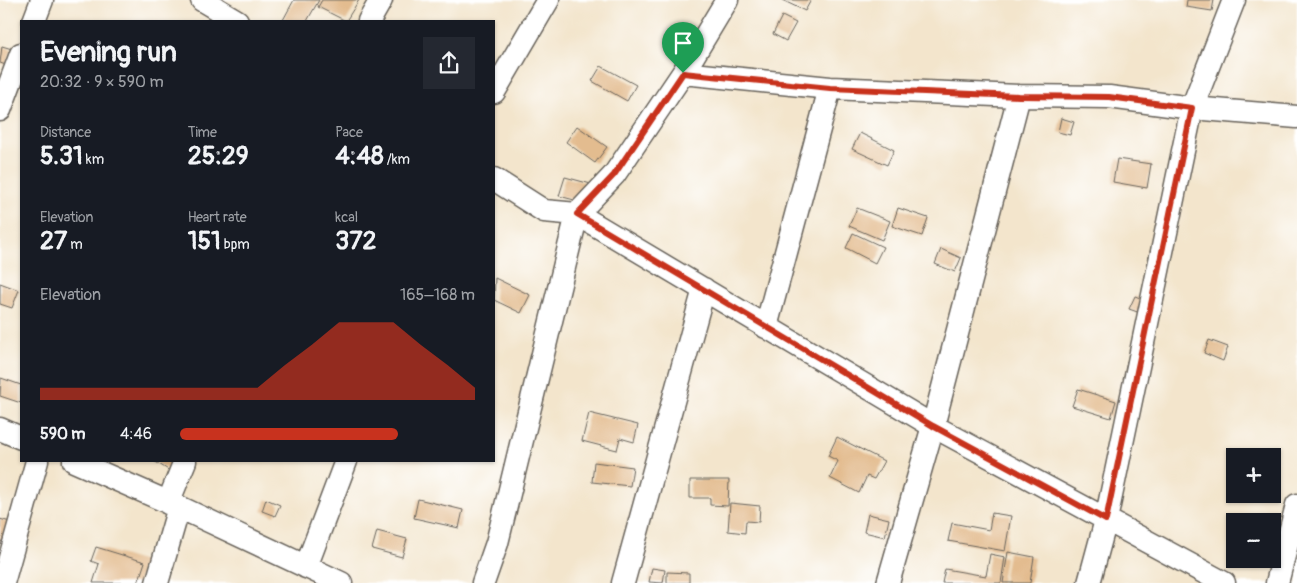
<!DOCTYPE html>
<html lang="en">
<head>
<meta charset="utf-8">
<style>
	body { margin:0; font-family:Pangolin,sans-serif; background:#242831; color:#f1f3f6; height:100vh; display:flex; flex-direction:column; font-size:19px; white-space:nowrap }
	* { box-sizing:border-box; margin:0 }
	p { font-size:16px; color:#9ea1a6 }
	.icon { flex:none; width:28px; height:28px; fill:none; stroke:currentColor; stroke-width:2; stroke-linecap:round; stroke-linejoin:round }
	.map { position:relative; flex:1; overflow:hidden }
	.panel { position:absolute; left:20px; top:20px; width:475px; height:442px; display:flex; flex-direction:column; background:#171b24; border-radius:0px; box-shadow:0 1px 4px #0004 }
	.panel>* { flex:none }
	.buttons { position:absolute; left:1226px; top:448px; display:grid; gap:10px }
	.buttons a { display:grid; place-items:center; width:55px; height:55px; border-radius:0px; background:#171b24; box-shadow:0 1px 4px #0004; font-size:25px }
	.pin { position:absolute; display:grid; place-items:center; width:42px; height:42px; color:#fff; margin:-51px -21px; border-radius:50% 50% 50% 0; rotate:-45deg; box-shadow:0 0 5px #0007 }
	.pin .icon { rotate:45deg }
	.round { display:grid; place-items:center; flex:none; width:52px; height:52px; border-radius:0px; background:#242831 }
	.head { display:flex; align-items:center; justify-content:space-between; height:85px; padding:0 20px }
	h1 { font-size:28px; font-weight:700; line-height:38px }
	.figures { display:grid; grid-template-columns:repeat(3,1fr); gap:8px; height:85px; padding:5px 20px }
	.figures div { display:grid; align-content:center }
	.figures b { font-size:25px; font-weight:700 }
	.figures small { font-size:14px; font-weight:400 }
	.figures p { font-size:14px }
	.chart { height:140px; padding:10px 20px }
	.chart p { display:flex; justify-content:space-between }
	.chart svg { width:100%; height:90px; margin-top:5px; fill:#c8321e; opacity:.7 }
	ul { padding:0 20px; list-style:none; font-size:16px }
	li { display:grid; grid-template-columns:80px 60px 1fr; align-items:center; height:38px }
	li i { height:12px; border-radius:6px; background:#c8321e }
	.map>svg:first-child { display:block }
	.building { fill:#e3bc8f }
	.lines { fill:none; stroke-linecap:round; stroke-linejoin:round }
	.minor-casing { stroke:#67625a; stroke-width:25 }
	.minor { stroke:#fff; stroke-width:22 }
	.route-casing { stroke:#fff; stroke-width:10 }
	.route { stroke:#c8321e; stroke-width:6 }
</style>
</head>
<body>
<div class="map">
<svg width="1297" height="583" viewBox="0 0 1297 583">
	<rect width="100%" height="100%" fill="#fff"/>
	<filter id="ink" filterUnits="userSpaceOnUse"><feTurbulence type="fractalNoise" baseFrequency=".02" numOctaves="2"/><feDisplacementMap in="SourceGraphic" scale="10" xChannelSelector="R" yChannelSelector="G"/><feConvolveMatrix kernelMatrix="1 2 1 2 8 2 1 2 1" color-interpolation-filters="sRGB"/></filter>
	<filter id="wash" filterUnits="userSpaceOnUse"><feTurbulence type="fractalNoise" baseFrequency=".0096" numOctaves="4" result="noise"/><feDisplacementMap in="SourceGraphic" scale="20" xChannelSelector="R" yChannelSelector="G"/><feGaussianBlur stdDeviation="1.12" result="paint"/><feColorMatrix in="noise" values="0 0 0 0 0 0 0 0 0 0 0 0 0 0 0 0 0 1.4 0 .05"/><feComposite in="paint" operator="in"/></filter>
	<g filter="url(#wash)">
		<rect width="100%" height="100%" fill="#f3e5cc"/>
		<g id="blocks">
			<!-- building -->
			<path class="building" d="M 294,0 L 319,0 L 307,21 L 286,21 L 283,20 Z
				M 322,0 L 359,0 L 346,21 L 318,7 Z
				M 782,0 L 811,0 L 805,11 Z
				M 1187,0 L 1214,0 L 1212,11 L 1186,7 Z
				M 782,16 L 796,23 L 786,41 L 773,34 Z
				M 2,46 L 12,49 L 6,65 L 0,63 Z
				M 601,66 L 636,85 L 627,101 L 592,81 Z
				M 1061,118 L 1074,122 L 1070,135 L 1058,132 Z
				M 577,126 L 607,147 L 595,163 L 566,142 Z
				M 860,133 L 894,150 L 887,165 L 852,149 Z
				M 1117,159 L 1151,164 L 1147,188 L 1113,182 Z
				M 565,177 L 591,184 L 586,203 L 559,196 Z
				M 857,208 L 890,221 L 882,240 L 849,226 Z
				M 898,208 L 928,218 L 922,236 L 892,226 Z
				M 853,233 L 883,247 L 875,263 L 846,248 Z
				M 941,249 L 961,258 L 955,272 L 935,264 Z
				M 495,278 L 530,295 L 521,313 L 494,300 Z
				M 0,283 L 19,290 L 12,308 L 0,304 Z
				M 1135,296 L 1148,301 L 1143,314 L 1129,309 Z
				M 1209,340 L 1228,347 L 1223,361 L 1204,353 Z
				M 1,378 L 21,385 L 21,403 L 0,396 Z
				M 1078,389 L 1116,401 L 1111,418 L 1072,406 Z
				M 589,413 L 638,425 L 634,442 L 620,438 L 617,450 L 582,441 Z
				M 837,437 L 884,461 L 874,479 L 867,476 L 859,493 L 830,478 L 838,461 L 828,456 Z
				M 154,461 L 175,461 L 170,471 Z
				M 594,462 L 633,467 L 630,486 L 592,482 Z
				M 690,480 L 729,480 L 728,506 L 710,505 L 710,498 L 690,498 Z
				M 266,499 L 280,505 L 275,516 L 262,511 Z
				M 418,499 L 463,510 L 459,528 L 414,518 Z
				M 730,503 L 760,506 L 759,522 L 746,521 L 745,533 L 728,531 Z
				M 992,513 L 1011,516 L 1005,551 L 948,541 L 952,523 L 989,530 Z
				M 868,514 L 889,519 L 885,537 L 864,532 Z
				M 0,519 L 10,522 L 5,542 L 0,541 Z
				M 377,531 L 407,539 L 402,557 L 372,549 Z
				M 96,547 L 145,562 L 138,583 L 93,583 L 99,564 L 91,561 Z
				M 1008,552 L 1034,557 L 1030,583 L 1003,583 Z
				M 990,554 L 1005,557 L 1001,583 L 942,583 L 945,569 L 986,576 Z
				M 652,568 L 665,570 L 663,583 L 649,582 Z
				M 667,572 L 689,573 L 689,583 L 667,583 Z"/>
		</g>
	</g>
	<g filter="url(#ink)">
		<use href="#blocks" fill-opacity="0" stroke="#67625a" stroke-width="1"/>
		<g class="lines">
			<!-- minor casing -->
			<g class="minor-casing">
				<path id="minor" d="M 202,0 L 237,21
					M 34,21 L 42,0
					M 369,21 L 381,0
					M 683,73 L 727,0
					M 494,92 L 548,0
					M 0,110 L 21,54
					M 494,179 L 544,211 L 577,214 L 933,426 L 1224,583
					M 766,327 L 830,88
					M 0,429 L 21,438
					M 74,461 L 179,507 L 341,583
					M 168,503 L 185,461
					M 306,567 L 346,461
					M 3,583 L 37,461
					M 157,583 L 179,507
					M 483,583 L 497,543 L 577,214 L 614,175 L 683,73 L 830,88 L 1019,96 L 1109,97 L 1192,108 L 1297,117
					M 623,583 L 704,289
					M 888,583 L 933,426 L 1019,96
					M 1089,583 L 1106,520 L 1192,108 L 1234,0
					M 1277,583 L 1297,505"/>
			</g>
			<!-- minor -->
			<use href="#minor" class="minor"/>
		</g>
	</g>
	<g class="lines" filter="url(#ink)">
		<!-- route casing -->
		<g class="route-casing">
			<path id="route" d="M 683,73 L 830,88 L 1019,96 L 1109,97 L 1192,108 L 1106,520 L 933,426 L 577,214 L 614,175 Z"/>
		</g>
		<!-- route -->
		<use href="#route" class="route"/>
	</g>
</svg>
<div class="buttons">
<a>+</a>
<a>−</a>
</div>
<div class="pin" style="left:683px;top:73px;background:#1e9e55"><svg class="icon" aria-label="arrive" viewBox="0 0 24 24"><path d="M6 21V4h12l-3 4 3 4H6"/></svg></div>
<section class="panel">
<div class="head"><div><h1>Evening run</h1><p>20:32 · 9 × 590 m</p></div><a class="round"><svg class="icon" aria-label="share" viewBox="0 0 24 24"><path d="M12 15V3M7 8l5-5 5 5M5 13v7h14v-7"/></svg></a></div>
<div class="figures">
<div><p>Distance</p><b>5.31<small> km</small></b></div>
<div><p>Time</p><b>25:29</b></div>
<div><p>Pace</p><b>4:48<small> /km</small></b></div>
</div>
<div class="figures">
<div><p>Elevation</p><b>27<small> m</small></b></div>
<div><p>Heart rate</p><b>151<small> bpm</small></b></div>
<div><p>kcal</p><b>372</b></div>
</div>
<div class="chart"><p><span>Elevation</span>165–168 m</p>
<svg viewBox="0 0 160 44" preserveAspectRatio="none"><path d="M0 44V38L10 38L20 38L30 38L40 38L50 38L60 38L70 38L80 38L90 27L100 17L110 6L120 6L130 6L140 17L150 27L160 38V44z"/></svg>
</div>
<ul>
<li><b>590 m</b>4:46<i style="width:74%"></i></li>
</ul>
</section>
</div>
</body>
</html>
